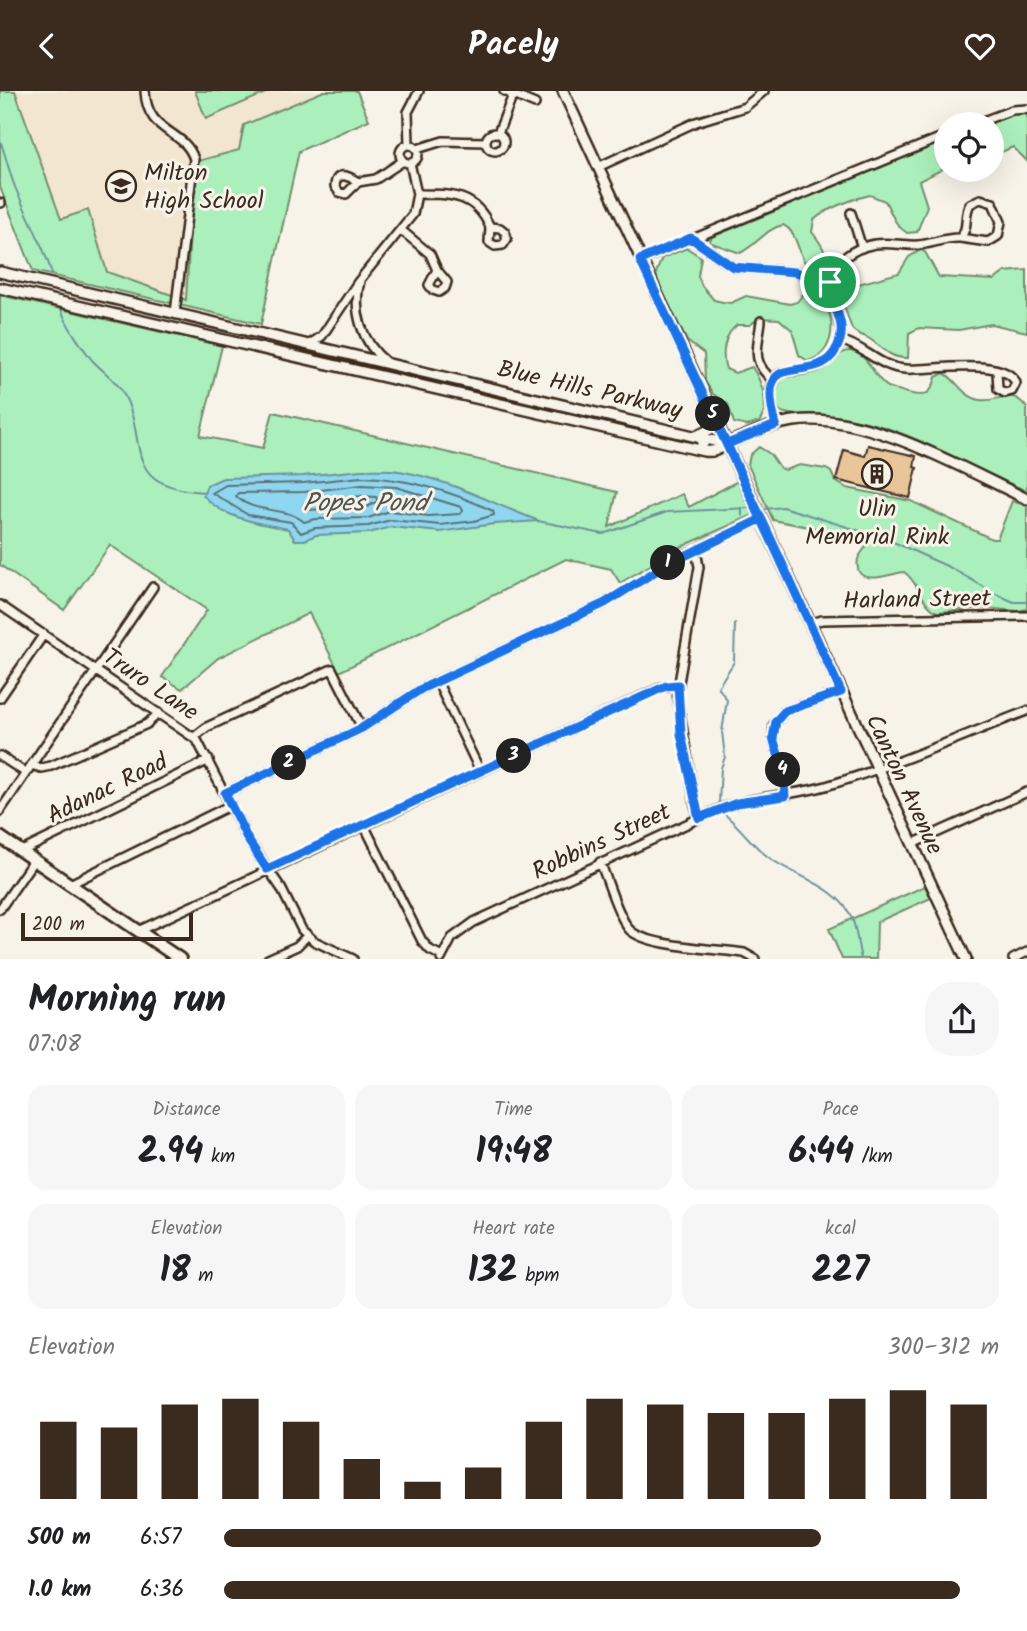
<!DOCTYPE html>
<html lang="en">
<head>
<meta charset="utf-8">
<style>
	body { margin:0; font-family:Kalam,sans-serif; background:#f6f6f6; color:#202124; height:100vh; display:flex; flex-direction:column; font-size:26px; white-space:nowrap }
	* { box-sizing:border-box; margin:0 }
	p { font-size:23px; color:#757577 }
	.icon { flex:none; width:38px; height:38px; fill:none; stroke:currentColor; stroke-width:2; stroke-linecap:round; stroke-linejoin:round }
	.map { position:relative; height:868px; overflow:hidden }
	.panel { display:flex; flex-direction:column; background:#fff; flex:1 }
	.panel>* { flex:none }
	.controls { position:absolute; left:934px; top:21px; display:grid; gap:14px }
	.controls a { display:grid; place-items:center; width:70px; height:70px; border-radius:50%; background:#fff; box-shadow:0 7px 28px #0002; font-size:35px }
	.scale { position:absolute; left:21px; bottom:18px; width:172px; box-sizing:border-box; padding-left:7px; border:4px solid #3b2a1e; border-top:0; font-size:19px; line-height:24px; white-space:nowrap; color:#3b2a1e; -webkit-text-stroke:5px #f7f3e8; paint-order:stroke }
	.pin { position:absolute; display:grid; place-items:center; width:60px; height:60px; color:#fff; margin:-30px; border:4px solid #fff; border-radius:50%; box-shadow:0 2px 7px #0007 }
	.km { position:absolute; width:35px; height:35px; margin:-18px; border-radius:50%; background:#222; color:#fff; font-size:19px; line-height:35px; text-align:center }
	.round { display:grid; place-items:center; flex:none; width:74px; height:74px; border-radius:28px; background:#f6f6f6 }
	.summary { display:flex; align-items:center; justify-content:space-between; height:119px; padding:0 28px }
	h1 { font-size:38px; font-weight:700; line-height:52px }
	.metrics { display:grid; grid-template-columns:repeat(3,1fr); gap:10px; height:119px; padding:7px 28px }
	.metrics div { display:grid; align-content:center; border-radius:18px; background:#f6f6f6; text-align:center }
	.metrics b { font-size:35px; font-weight:700 }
	.metrics small { font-size:19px; font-weight:400 }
	.metrics p { font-size:19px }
	.chart { height:196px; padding:14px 28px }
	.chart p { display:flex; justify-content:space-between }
	.chart svg { width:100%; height:126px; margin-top:7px; stroke:#3b2a1e; stroke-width:6 }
	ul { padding:0 28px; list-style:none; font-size:23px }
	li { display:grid; grid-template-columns:112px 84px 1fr; align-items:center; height:52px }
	li i { height:18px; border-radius:9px; background:#3b2a1e }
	header { display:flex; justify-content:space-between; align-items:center; height:91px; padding:0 28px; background:#3b2a1e; color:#fff; font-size:32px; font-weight:700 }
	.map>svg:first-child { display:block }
	.built { fill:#f2e6d1 }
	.green { fill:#abf0bc; stroke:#738d6d; stroke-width:2 }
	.water { fill:#8fd7f0; stroke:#6d929c; stroke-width:2 }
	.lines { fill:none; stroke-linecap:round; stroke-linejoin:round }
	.shore { stroke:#5d6f72; stroke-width:2 }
	.stream { stroke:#6d929c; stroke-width:2 }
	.building { fill:#e8c69a; stroke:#3b2a1e; stroke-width:2 }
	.minor-casing { stroke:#3b2a1e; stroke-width:12 }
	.major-casing { stroke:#3b2a1e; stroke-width:14 }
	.highway-casing { stroke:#3b2a1e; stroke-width:16 }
	.minor { stroke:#f7f3e8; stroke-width:7 }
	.major { stroke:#f7f3e8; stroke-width:9 }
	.highway { stroke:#f7f3e8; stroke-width:10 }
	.route-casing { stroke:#fff; stroke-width:14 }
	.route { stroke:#1a73e8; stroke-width:9 }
	.labels { text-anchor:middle; stroke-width:6; stroke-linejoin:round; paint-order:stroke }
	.poi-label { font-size:24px; fill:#3b2a1e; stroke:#f7f3e8; text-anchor:start }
	.street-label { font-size:24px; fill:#3b2a1e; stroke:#f7f3e8 }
	.water-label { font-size:26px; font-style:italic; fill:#505552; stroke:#f7f3e8 }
</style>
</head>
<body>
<header><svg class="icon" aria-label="back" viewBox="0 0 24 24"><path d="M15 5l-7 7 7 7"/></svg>Pacely<svg class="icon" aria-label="heart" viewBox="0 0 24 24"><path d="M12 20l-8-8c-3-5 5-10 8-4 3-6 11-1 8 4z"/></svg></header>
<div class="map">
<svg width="1027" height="868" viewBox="0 0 1027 868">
	<rect width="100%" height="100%" fill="#f7f3e8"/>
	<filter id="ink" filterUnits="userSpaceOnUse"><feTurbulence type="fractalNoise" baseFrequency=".0143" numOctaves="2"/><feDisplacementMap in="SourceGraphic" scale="14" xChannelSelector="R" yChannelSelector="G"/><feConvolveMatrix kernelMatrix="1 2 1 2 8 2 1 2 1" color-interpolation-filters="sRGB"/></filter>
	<g filter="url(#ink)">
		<!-- built -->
		<path class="built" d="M 15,0 L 324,0 L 244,34 L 239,59 L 194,72 L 186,209 L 107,181 L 88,119 L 61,129 Z"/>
		<!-- green -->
		<path class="green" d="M 0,0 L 15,0 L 61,128 L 88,119 L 107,181 L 186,209 L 194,71 L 239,59 L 244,34 L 324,0 L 357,0 L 369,29 L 299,60 L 261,233 L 33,180 L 0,96 Z
			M 195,0 L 270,0 L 206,28 Z
			M 1014,23 L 1027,23 L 1027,70 L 1013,56 L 992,65 L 992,33 L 987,33 Z
			M 947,49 L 947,76 L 919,90 L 927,115 L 917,141 L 907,142 C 894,134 892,122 885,110 L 870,104 C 852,108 827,117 814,129 L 812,141 C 820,151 831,166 825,179 C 795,186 804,143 783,134 C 766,137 756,155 740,162 L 709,151 L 712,146 Z
			M 687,157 L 701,166 L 698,185 L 702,195 L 714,209 L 723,211 L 731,212 L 746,205 L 790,213 L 797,211 L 809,196 C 835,208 843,260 808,270 L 799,264 L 792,239 L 779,228 L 759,227 L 750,234 L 737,234 C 724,244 721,262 726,278 L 735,282 L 752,276 C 762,291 771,316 759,331 L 747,335 L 734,332 L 728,313 L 713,303 L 705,290 L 704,263 L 687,250 L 658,191 L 656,182 L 662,167 Z
			M 921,159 L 925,161 L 939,186 L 994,189 L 1005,181 L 1027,179 L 1027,241 L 991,233 L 959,239 L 919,237 L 909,242 L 908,267 C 889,268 883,256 868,247 C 863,244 858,244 853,239 C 850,235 838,197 838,191 L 842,189 L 855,194 L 899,182 L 909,166 Z
			M 0,204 L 222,255 L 200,345 L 263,357 L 273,321 L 617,401 L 609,436 L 682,403 L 689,416 L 738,390 L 753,424 L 681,456 L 620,492 L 611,478 L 566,468 L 339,581 L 309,522 L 218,567 L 182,598 L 162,586 L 207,519 L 110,454 L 64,519 L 0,474 Z
			M 850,260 C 869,264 871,281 884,293 C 890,299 897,298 904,301 C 922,306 931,307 936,286 L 944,282 C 957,289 963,306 980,309 C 998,312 1011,295 1027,317 L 1027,400 C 969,376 915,341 854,328 C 836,324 790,327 780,320 C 772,308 775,288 791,284 C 802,281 813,283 823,277 C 834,272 838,260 850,260 Z
			M 759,356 L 770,363 L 780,377 L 785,379 L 800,374 L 826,378 L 831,381 L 835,390 L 847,397 L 911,410 L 992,448 L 997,448 L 1012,410 L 1027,415 L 1027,518 L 1018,520 L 984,517 L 937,521 C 921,513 919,491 904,481 C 895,481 852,500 858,468 C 860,462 865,459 867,453 L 860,446 L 773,429 L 748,374 L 750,364 Z
			M 925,795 L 931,807 L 877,831 L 876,868 L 842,868 L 829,838 Z"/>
		<!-- water -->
		<path class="water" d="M 361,379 C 374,379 387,378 399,380 C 448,388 493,413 539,430 L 494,433 L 440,441 L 391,436 L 369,442 L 316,444 L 305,449 L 295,449 L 288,438 C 261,433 221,427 203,404 L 207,394 L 223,387 L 303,385 Z"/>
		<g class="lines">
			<!-- shore -->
			<path class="shore" d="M 361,386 C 407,387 451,400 493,420 L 494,424 L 474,430 L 440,434 L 391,429 L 368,435 L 315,437 L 301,442 L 291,431 L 248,424 L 212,402 L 226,394 L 303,392 Z
				M 362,394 L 396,396 L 461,416 L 463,420 L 460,423 L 428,425 L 390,420 L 368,427 L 316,428 L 304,431 C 285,414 254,424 236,405 L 238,402 L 304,401 Z
				M 362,405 L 376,406 L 378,410 L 367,416 L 307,419 L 303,415 L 306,411 Z"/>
			<!-- stream -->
			<path class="stream" d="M 0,49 C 6,65 9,81 15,96 C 27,125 43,152 52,183
				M 61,218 C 68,237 80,253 92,269 C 101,279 115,288 122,300 C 151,350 117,396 205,401
				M 766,418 L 783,416 L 889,449 L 951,477 L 996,503 L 1014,511 L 1027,511
				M 742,425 L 742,417
				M 538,430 L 603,443 L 667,421 L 749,417
				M 719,712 L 721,677 L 725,666 L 722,641 L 727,609 L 718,596 L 734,571 L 735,533
				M 724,723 C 742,737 752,755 771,768 C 798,787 841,796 853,830 C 857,842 858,856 861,868"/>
		</g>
		<!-- building -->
		<path class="building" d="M 868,354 L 916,365 L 914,376 L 917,377 L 910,407 L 836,389 L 844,359 L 865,365 Z"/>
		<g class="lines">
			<!-- minor casing -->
			<g class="minor-casing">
				<path id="minor" d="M 145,0 C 147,44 184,37 194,68 L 175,222
					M 504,0 L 535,13
					M 975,33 L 1012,19 L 1027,18
					M486 51a9 9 0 1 1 18 0a9 9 0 1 1-18 0Z
					M 498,42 L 513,4
					M 409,54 L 408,21 L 419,0
					M400 63a9 9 0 1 1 18 0a9 9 0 1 1-18 0Z
					M 417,58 L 443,50 L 485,51
					M 598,76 L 696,31 L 745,16 L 764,0
					M 358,91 L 346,103 L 339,101 L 335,95 C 336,79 349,85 358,91 L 376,88 L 403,70
					M 417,103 C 450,103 475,102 490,136
					M 0,112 L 1,112
					M 851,122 L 862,157
					M 490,136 L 500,137 L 505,141 L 507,148 L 503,154 L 495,155 L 489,151 Z
					M 401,139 L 430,163 L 437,179
					M 691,147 L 733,176 L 795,181 L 830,191
					M 641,169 L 947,44
					M 437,179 L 447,191 L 445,197 L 439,201 L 433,199 L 429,194 Z
					M 360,190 C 352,220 362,252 386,271
					M 761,230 C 758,256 750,271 773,289
					M 840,249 C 864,255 880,277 905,278 C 928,280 1005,265 1016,292 L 1012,300 L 1005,302 L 998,298 L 997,280
					M 310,253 L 322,245 L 358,191 L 413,123 L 417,103 L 410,72
					M 776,334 C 753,252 805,298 833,264 C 852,240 832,223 830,198 C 828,172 853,157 875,153 C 890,151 904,155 918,154 C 933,153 945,146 960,147 C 970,136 963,125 970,113 L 980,108 L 993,112 L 1001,131 L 998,145 L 988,151 L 960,147
					M 696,459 L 699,476 L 677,603 L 695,714 L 699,727
					M 0,514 L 197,649 L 248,749 L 281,797 L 302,839 L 314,850 L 353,868
					M 809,532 L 822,529 L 1027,525
					M 437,590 L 480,680
					M 0,607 L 44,543
					M 194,646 L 207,636 L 332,578 L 362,637
					M 0,665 L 26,682
					M 31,674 L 41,677 L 51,675 L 147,633 L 159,622
					M 225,702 L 362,637 L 421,598 L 605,512 L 670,471 L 761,428
					M 785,705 L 783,679 L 773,647 L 774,633 L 785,620 L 841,601
					M 0,720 L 153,496
					M 364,734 L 422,850 L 430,859 L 442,865
					M 912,753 L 1027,701
					M 22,760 L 209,669
					M 600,771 C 609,792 615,818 628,837 C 642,856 720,858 744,862 L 755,868
					M 70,793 L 231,714
					M 0,818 L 34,769
					M 138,840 L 662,596 L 678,595
					M 268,868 L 297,855 L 307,845
					M 441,868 L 452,847 L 474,831 L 717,719 C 752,705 790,705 826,695 C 894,675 961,645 1027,620
					M 1013,868 L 1027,861"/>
			</g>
			<!-- major casing -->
			<g class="major-casing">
				<path id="major" d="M 563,0 L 966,868
					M 0,181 L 727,353
					M 0,197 L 704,360 C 718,362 721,355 733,350 C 753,342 772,333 794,330 C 865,320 964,378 1027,408
					M 699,359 L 704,351 L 698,344 L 711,338 L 715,327"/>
			</g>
			<!-- highway casing -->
			<g class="highway-casing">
				<path id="highway" d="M 0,746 L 180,868"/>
			</g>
			<!-- minor -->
			<use href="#minor" class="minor"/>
			<!-- major -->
			<use href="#major" class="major"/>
			<!-- highway -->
			<use href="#highway" class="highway"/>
		</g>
	</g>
	<g class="lines" filter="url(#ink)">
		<!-- route casing -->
		<g class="route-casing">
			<path id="route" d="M 830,191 C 829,212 846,228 840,249 C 823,306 751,244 776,334 L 727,353 L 761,428 L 664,475 L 605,512 L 421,598 L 362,637 L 225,702 L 248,749 L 267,778 L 666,595 L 678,594 L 681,643 L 699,727 L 737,712 L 785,705 L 783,679 L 773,647 L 776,630 L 785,620 L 841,601 L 769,444 C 726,353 683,261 640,169 L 691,147 L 733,176 L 795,181 L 830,191"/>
		</g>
		<!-- route -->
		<use href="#route" class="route"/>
	</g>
	<!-- icons -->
	<defs>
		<g id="school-ring" transform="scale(1.575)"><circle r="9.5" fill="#f7f3e8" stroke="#3b2a1e" stroke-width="1.5"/><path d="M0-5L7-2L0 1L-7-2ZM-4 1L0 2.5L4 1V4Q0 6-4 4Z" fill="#3b2a1e"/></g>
		<g id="building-ring" transform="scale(1.575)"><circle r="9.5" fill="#f7f3e8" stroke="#3b2a1e" stroke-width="1.5"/><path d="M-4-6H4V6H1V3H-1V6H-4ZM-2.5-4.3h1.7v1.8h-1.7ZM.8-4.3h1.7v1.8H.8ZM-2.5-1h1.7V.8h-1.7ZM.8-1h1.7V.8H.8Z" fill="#3b2a1e"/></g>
	</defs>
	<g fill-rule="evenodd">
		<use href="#school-ring" x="121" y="95"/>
		<use href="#building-ring" x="877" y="383"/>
	</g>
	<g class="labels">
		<!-- poi labels -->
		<g class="poi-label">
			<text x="144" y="89">Milton<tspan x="144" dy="28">High School</tspan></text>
			<text x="877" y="425" text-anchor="middle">Ulin<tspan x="877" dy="28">Memorial Rink</tspan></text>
		</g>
		<!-- street labels -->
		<g class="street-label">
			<text transform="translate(590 298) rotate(13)" y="8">Blue Hills Parkway</text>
			<text transform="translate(917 508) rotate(-1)" y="8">Harland Street</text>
			<text transform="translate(151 593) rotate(34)" y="8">Truro Lane</text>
			<text transform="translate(905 693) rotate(65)" y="8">Canton Avenue</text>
			<text transform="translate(107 697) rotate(-26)" y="8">Adanac Road</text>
			<text transform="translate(601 750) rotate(-25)" y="8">Robbins Street</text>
		</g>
		<!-- water labels -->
		<g class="water-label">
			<text x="365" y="420">Popes Pond</text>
		</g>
	</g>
</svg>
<div class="controls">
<a><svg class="icon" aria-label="locate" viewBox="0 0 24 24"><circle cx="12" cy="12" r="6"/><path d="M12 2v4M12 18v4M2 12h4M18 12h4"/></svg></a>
</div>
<div class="scale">200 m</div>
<div class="pin" style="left:830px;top:191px;background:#1e9e55"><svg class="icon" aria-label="arrive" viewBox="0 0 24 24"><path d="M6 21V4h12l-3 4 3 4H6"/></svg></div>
<b class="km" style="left:668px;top:472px">1</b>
<b class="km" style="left:289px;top:672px">2</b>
<b class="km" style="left:514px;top:665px">3</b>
<b class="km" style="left:783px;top:679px">4</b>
<b class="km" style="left:713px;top:323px">5</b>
</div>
<section class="panel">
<div class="summary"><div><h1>Morning run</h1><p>07:08</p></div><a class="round"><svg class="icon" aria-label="share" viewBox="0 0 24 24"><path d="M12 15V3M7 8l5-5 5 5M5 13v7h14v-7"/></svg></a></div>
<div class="metrics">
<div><p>Distance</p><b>2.94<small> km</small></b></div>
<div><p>Time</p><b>19:48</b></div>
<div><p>Pace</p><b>6:44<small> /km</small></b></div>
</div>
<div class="metrics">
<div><p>Elevation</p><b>18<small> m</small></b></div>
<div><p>Heart rate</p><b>132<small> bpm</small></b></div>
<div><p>kcal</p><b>227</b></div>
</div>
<div class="chart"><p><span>Elevation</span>300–312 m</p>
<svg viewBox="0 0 160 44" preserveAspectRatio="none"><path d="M5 44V17M15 44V19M25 44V11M35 44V9M45 44V17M55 44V30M65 44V38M75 44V33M85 44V17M95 44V9M105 44V11M115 44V14M125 44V14M135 44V9M145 44V6M155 44V11"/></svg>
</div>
<ul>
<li><b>500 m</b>6:57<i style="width:77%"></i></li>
<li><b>1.0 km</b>6:36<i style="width:95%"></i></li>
</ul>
</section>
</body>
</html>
